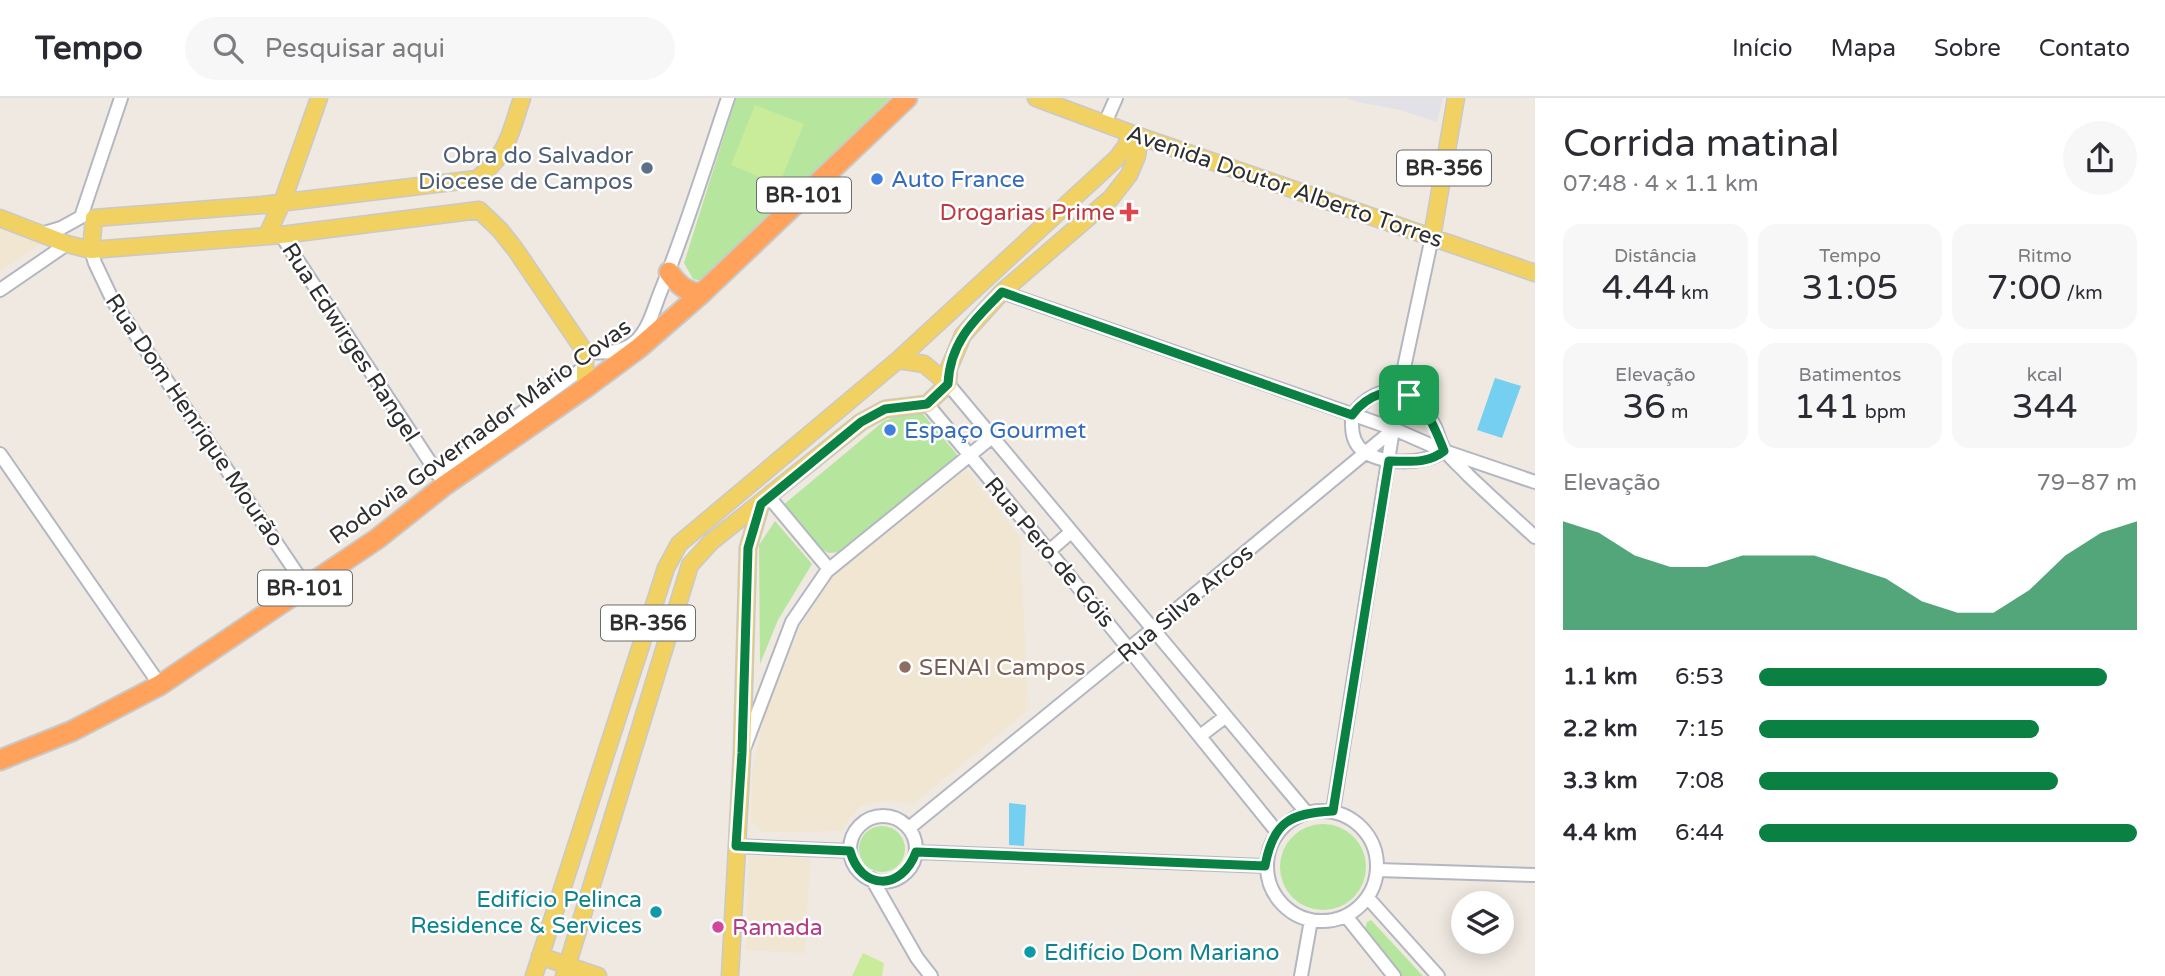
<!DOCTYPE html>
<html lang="pt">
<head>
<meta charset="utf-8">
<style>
	body { margin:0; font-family:"Varela Round",sans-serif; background:#f7f7f7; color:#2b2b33; height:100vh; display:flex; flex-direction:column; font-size:26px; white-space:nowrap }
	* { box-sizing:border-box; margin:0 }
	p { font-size:23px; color:#7c7c81 }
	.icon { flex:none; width:38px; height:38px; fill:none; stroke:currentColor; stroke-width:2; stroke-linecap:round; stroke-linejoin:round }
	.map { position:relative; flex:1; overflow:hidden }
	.drawer { display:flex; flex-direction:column; background:#fff; width:630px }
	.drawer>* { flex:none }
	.fabs { position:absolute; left:1451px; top:793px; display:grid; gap:14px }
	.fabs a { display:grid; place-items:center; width:63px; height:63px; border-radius:50%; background:#fff; box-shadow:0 4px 18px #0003; font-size:35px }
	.pin { position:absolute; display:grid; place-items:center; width:60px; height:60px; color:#fff; margin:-30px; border-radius:14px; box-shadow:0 4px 10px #0006 }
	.round { display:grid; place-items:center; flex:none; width:74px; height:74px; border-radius:37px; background:#f7f7f7 }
	.overview { display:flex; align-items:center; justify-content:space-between; height:119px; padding:0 28px }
	h1 { font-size:38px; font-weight:600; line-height:52px }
	.stats { display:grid; grid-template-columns:repeat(3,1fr); gap:10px; height:119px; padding:7px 28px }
	.stats div { display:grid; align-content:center; border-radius:18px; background:#f7f7f7; text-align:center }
	.stats b { font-size:35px; font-weight:600 }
	.stats small { font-size:19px; font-weight:400 }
	.stats p { font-size:19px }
	.chart { height:196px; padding:14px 28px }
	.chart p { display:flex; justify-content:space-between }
	.chart svg { width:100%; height:126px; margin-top:7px; fill:#0b8043; opacity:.7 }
	ul { padding:0 28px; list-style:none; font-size:23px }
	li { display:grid; grid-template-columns:112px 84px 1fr; align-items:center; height:52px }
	li i { height:18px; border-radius:9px; background:#0b8043 }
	header { display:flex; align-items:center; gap:42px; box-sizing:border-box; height:98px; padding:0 35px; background:#fff; border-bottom:2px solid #e1e1e2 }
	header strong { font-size:33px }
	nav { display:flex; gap:38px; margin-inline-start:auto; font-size:24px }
	.search { width:490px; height:63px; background:#f7f7f7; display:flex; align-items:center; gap:18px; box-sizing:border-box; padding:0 24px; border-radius:38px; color:#7c7c81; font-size:26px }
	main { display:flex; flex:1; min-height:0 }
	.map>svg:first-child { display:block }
	.industrial { fill:#e3e1e8 }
	.education { fill:#f0e6d1 }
	.green { fill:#b6e59e }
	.pitch { fill:#c9ec9a }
	.water { fill:#75cff0 }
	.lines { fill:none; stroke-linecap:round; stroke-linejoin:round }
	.minor-casing { stroke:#b4b7c1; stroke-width:16 }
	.major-casing { stroke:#c9c9c9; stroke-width:19 }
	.highway-casing { stroke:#c9c9c9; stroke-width:23 }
	.minor { stroke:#fff; stroke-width:12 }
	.major { stroke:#f2d163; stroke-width:16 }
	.highway { stroke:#ffa35c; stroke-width:19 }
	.route-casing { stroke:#fff; stroke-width:14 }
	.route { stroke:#0b8043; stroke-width:9 }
	.service-dot { fill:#5c6f8a; stroke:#fff; stroke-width:2.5 }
	.shop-dot { fill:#3f7fe0; stroke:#fff; stroke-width:2.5 }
	.health-dot { fill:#e0444e; stroke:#fff; stroke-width:2.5 }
	.education-dot { fill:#8d6e63; stroke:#fff; stroke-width:2.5 }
	.culture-dot { fill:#0f9aa8; stroke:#fff; stroke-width:2.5 }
	.hotel-dot { fill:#d1479c; stroke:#fff; stroke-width:2.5 }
	.labels { text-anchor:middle; stroke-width:5; stroke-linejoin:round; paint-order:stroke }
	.shield { fill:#fff; stroke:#6d6d6d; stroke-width:2 }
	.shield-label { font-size:21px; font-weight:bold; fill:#2e2e2e }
	.service-label { font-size:23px; fill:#4e5e75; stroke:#fff; text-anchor:end }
	.shop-label { font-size:23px; fill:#366cbe; stroke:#fff; text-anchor:start }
	.street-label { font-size:23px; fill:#2e2e2e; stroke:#fff }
	.health-label { font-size:23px; fill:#be3a42; stroke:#fff; text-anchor:end }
	.education-label { font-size:23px; fill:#785e54; stroke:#fff; text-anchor:start }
	.culture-label { font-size:23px; fill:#0d838f; stroke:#fff; text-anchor:end }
	.hotel-label { font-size:23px; fill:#b23c85; stroke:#fff; text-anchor:start }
</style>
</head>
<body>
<header>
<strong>Tempo</strong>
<div class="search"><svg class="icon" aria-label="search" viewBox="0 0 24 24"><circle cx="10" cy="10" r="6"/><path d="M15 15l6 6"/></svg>Pesquisar aqui</div>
<nav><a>Início</a><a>Mapa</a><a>Sobre</a><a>Contato</a></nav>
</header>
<main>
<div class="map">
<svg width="1535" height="878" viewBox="0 0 1535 878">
	<rect width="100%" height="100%" fill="#efe9e1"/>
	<!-- industrial -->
	<path class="industrial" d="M 1347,0 L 1443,0 L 1437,24 L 1400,12 L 1358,4 Z"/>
	<!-- education -->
	<path class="education" d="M 0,129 L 44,144 L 0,173 Z
		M 966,372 L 1020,439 L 1028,612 L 913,706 L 889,702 L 860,708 L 850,719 L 842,733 L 763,734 L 751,724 L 752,674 L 766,612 L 801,527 L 834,477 Z
		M 749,758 L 810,760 L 805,855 L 746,852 Z"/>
	<!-- green -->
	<path class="green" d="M 736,0 L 890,0 L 706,184 L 693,181 L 684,165 Z
		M 904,315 L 923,316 L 959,359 L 840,454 L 829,455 L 819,450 L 782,408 L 884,323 Z
		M 775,423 L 812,466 L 778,522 L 760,566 L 759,447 Z
		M1280 769a43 43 0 1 1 86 0a43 43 0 1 1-86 0Z
		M859 751a23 23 0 1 1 46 0a23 23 0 1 1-46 0Z
		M 1371,822 L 1423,878 L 1399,878 L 1365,832 L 1367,824 Z"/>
	<!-- pitch -->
	<path class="pitch" d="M 755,7 L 804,26 L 779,87 L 731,67 Z
		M 863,855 L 884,865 L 882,878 L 852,878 Z"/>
	<!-- water -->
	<path class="water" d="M 1495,280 L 1521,288 L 1502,340 L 1477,332 Z
		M 1009,705 L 1026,707 L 1024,748 L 1009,747 Z"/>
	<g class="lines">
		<!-- minor casing -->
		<g class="minor-casing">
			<path id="minor" d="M 1105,25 L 1116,0
				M 81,119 L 121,0
				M 41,136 L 61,130 L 81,119
				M 281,137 L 445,387
				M 91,152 L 95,165 L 113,203 L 306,489
				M 0,192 L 67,146
				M 1002,194 L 1394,331 L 1444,353 L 1535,384
				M 585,254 C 604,255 622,256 636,243 C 649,231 654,210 660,195 C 686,131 706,65 728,0
				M 948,286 L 1306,714
				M 927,306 C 1045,447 1161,590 1277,734
				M 1352,317 C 1381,279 1416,290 1435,329 C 1439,337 1440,347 1446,354 C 1452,362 1461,369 1468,377 C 1490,398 1513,419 1535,439
				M 1352,317 C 1352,328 1351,340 1359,349 C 1376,368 1426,367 1444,353
				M 0,356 L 160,587
				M 437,376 L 586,268
				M 769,399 L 829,471
				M 1048,454 L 1071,434
				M 1200,638 L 1225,619
				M 745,648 L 792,524 L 827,473 L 992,339
				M1267 768a55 55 0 1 1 110 0a55 55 0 1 1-110 0Z
				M 1333,713 L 1399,293 L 1432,139
				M850 751a33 33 0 1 1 66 0a33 33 0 1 1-66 0Z
				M 909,730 L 1153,531 L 1394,331
				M 736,748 L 850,753
				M 916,754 L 1265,768
				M 1378,772 L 1535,777
				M 872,781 L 917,860 L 931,878
				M 1368,800 L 1438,878
				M 1346,818 L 1394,878
				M 1301,878 L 1311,822"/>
		</g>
		<!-- major casing -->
		<g class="major-casing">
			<path id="major" d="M 1036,0 L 1130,35 L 1535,175
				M 477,81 C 508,56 510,36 522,0
				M 479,112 L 500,132 L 515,151 L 585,254 L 585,290
				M 0,120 L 67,146 L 91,152 L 281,137 L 479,112
				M 267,137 L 282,105 L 319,0
				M 1432,139 L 1456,0
				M 91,152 L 94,120 L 262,107 L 477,81
				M 898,262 L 924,266 L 948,286
				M 540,858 L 598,878
				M 534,878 L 666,470 L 679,446 L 898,262 L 1117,60 L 1126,48 L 1130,35
				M 564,878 L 690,467 L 711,444 L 861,324 L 885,311 L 927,306 L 948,286 L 949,270 L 963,237 L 1002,194 L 1111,100 L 1129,77 L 1137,58 L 1140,39
				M 730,878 L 742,655 L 748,450 L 761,406"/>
		</g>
		<!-- highway casing -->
		<g class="highway-casing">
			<path id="highway" d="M 669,174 C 678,187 687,195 702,195
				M 0,662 L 72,633 L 160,587 L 377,441 L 445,387 L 585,290 L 639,250 L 702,195 L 907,0"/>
		</g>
		<!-- minor -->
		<use href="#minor" class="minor"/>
		<!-- major -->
		<use href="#major" class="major"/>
		<!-- highway -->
		<use href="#highway" class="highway"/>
	</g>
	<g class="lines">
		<!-- route casing -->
		<g class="route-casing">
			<path id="route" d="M 1002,194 L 1352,317 C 1360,306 1370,299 1383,295 C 1418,285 1434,327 1444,353 C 1428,366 1409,363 1389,363 L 1333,713 C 1290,715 1273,724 1265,768 L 916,754 C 902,793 861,793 850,753 L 736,748 L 742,655 L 748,450 L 761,406 L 861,324 L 885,311 L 927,306 L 948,286 C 950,244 974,222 1002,194 Z"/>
		</g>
		<!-- route -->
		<use href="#route" class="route"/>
	</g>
	<!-- markers -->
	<circle class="service-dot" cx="647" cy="70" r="7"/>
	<g class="shop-dot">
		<circle cx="877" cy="81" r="7"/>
		<circle cx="890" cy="332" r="7"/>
	</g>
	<path class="health-dot" d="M1125.5 103.5h7v7h7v7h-7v7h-7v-7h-7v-7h7z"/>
	<circle class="education-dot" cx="905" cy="569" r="7"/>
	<g class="culture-dot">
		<circle cx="656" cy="814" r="7"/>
		<circle cx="1030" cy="854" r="7"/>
	</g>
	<circle class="hotel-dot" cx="718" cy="829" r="7"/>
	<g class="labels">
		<!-- shield labels -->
		<g class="shield">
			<rect x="1397" y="52.5" width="94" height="35" rx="5"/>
			<rect x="757" y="79.5" width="94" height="35" rx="5"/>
			<rect x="258" y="472.5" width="94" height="35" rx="5"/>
			<rect x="601" y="507.5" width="94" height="35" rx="5"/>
		</g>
		<g class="shield-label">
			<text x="1444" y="77">BR-356</text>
			<text x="804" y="104">BR-101</text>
			<text x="305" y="497">BR-101</text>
			<text x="648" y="532">BR-356</text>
		</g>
		<!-- service labels -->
		<g class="service-label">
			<text x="633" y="65">Obra do Salvador<tspan x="633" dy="26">Diocese de Campos</tspan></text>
		</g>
		<!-- shop labels -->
		<g class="shop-label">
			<text x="891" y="89">Auto France</text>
			<text x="904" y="340">Espaço Gourmet</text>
		</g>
		<!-- street labels -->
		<g class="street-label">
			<text transform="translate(1285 88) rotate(19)" y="8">Avenida Doutor Alberto Torres</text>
			<text transform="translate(351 244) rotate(57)" y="8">Rua Edwirges Rangel</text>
			<text transform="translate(195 322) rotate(56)" y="8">Rua Dom Henrique Mourão</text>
			<text transform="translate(480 333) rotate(-36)" y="8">Rodovia Governador Mário Covas</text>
			<text transform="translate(1050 454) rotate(50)" y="8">Rua Pero de Góis</text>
			<text transform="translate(1185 505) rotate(-40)" y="8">Rua Silva Arcos</text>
		</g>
		<!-- health labels -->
		<g class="health-label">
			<text x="1115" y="122">Drogarias Prime</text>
		</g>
		<!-- education labels -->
		<g class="education-label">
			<text x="919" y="577">SENAI Campos</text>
		</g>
		<!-- culture labels -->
		<g class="culture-label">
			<text x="642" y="809">Edifício Pelinca<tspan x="642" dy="26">Residence &amp; Services</tspan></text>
			<text x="1044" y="862" text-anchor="start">Edifício Dom Mariano</text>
		</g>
		<!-- hotel labels -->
		<g class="hotel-label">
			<text x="732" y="837">Ramada</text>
		</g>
	</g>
</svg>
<div class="fabs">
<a><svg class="icon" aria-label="layers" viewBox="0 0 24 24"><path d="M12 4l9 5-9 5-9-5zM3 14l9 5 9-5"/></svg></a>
</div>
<div class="pin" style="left:1409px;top:297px;background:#1e9e55"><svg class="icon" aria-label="arrive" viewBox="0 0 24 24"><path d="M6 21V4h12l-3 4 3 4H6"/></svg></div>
</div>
<section class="drawer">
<div class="overview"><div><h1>Corrida matinal</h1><p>07:48 · 4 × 1.1 km</p></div><a class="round"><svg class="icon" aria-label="share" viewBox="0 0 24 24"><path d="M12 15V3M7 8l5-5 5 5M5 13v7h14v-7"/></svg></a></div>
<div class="stats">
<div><p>Distância</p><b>4.44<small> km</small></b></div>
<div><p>Tempo</p><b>31:05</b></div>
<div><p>Ritmo</p><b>7:00<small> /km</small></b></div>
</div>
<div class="stats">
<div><p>Elevação</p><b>36<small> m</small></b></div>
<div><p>Batimentos</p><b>141<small> bpm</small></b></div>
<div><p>kcal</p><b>344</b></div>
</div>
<div class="chart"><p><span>Elevação</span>79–87 m</p>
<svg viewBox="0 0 160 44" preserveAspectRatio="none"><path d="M0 44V6L10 10L20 18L30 22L40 22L50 18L60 18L70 18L80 22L90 26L100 34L110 38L120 38L130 30L140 18L150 10L160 6V44z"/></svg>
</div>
<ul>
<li><b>1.1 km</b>6:53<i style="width:92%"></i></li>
<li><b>2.2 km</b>7:15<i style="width:74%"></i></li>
<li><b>3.3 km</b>7:08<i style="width:79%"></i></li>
<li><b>4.4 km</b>6:44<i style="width:100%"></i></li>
</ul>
</section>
</main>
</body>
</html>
